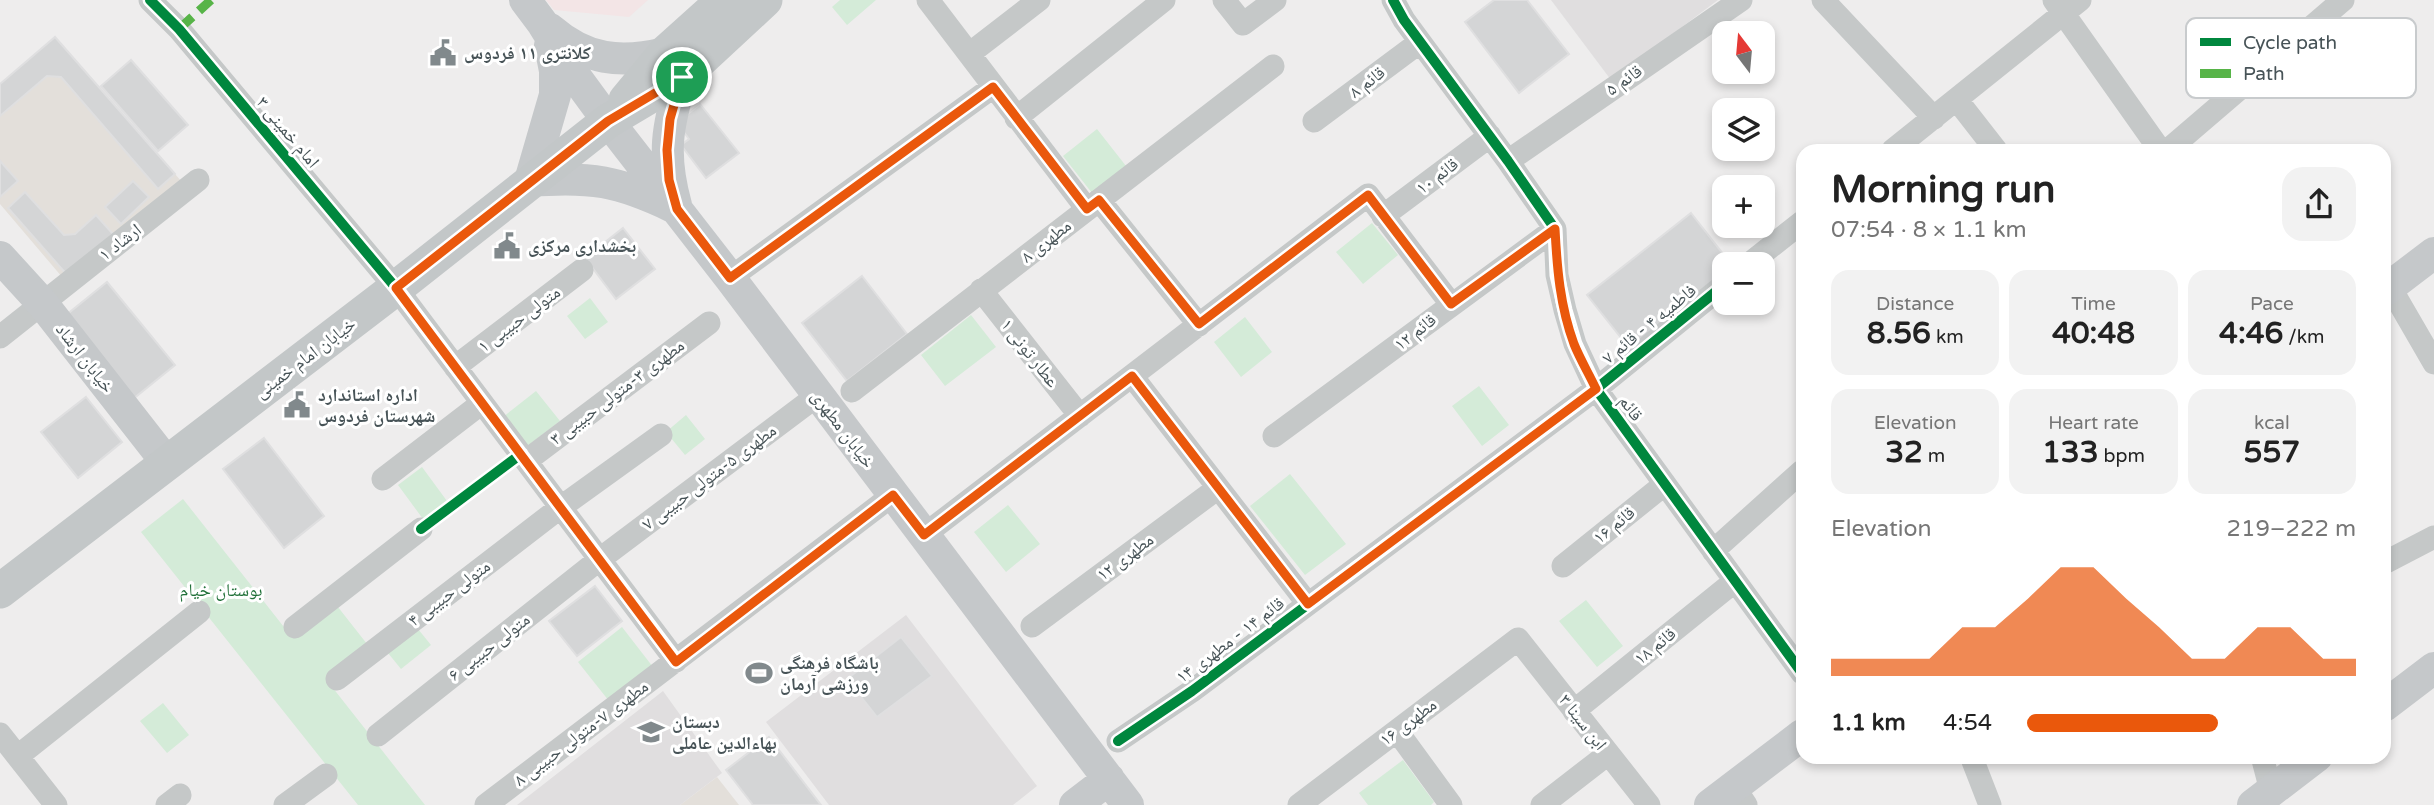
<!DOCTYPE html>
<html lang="en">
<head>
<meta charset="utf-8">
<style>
	body { margin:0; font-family:"Varela Round","Noto Naskh Arabic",sans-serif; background:#f2f2f2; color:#222; height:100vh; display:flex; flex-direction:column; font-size:26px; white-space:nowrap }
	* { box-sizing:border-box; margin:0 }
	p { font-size:23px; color:#767676 }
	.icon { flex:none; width:38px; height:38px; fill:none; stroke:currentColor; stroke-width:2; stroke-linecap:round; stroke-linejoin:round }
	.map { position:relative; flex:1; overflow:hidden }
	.side { position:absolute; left:1796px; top:144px; width:595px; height:620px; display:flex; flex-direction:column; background:#fff; border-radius:21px; box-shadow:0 4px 10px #0003 }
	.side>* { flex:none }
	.needle { width:46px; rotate:344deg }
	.fabs { position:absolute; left:1712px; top:21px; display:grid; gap:14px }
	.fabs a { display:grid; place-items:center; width:63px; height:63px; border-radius:14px; background:#fff; box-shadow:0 4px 10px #0003; font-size:35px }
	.pin { position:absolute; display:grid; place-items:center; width:60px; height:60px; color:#fff; margin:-30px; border:4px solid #fff; border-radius:50%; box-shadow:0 2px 7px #0007 }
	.round { display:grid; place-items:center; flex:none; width:74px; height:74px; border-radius:21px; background:#f2f2f2 }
	.headline { display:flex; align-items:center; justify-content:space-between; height:119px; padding:0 35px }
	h1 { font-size:38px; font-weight:700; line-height:52px }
	.stats { display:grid; grid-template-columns:repeat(3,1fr); gap:10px; height:119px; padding:7px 35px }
	.stats div { display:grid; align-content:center; border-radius:18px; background:#f2f2f2; text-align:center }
	.stats b { font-size:30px; font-weight:700 }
	.stats small { font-size:19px; font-weight:400 }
	.stats p { font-size:19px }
	.chart { height:196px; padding:14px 35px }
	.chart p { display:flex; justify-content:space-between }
	.chart svg { width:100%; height:126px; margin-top:7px; fill:#ea580c; opacity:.7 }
	ul { padding:0 35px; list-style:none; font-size:23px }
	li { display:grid; grid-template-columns:112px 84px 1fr; align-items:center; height:52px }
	li i { height:18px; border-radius:9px; background:#ea580c }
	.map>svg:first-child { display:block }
	.commercial { fill:#e3dfda }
	.education { fill:#e0dedf }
	.medical { fill:#f3e5e6 }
	.green { fill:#d4ebd8 }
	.building { fill:#d4d5d6; stroke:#dfdfe0; stroke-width:2 }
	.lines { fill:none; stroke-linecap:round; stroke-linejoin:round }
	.street { stroke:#c5c8c8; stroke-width:23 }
	.secondary { stroke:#c5c8ca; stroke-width:32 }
	.primary { stroke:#c3c7c8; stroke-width:35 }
	.quiet { stroke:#57b448; stroke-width:9; stroke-dasharray:18 9; stroke-linecap:butt }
	.cycleway-casing { stroke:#fff; stroke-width:15 }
	.cycleway { stroke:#00873e; stroke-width:10 }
	.route-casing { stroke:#fff; stroke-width:14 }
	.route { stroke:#ea580c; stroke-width:9 }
	.labels { text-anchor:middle; stroke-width:6; stroke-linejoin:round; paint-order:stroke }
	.poi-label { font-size:18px; font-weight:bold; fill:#475357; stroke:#fff; text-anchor:start }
	.street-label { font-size:18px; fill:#475357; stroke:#fff }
	.park-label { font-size:18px; fill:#207038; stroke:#fff }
	.key { fill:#fff; stroke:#c8cbcd; stroke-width:2 }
	.key-label { font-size:19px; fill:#475357 }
</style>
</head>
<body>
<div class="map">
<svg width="2434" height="805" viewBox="0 0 2434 805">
	<rect width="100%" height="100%" fill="#eeeded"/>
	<!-- commercial -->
	<path class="commercial" d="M 55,37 L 182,182 L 68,284 L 0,204 L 0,84 Z
		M 717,777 L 739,805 L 680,805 Z"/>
	<!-- education -->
	<path class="education" d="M 1551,0 L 1718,0 L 1611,80 Z
		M 906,615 L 1037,786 L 1013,805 L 829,805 L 766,722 Z
		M 663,691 L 722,773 L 680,805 L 517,805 Z"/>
	<!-- medical -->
	<path class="medical" d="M 546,0 L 648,0 L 629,17 L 554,10 Z"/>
	<!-- green -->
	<path class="green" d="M 840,0 L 876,0 L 847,25 L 832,7 Z
		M 1097,129 L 1126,166 L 1092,193 L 1063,156 Z
		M 1372,223 L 1398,255 L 1363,284 L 1336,252 Z
		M 590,298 L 608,322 L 585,339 L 567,316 Z
		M 971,315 L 996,347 L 945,386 L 921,355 Z
		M 1245,317 L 1272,352 L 1241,377 L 1214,342 Z
		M 1479,386 L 1509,425 L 1482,446 L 1452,406 Z
		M 536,391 L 560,421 L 526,447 L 503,417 Z
		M 686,415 L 705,439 L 685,455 L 666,432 Z
		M 422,467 L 447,501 L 423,519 L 398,485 Z
		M 1290,474 L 1346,544 L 1305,575 L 1250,506 Z
		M 183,499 L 291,636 L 334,602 L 371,649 L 329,683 L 425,805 L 358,805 L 141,532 Z
		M 1008,505 L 1040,544 L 1006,572 L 974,532 Z
		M 1586,600 L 1623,646 L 1597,667 L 1559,621 Z
		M 622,627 L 653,667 L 609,701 L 578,662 Z
		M 418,629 L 431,645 L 401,669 L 388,653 Z
		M 163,703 L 189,735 L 167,753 L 140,721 Z
		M 1403,760 L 1434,802 L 1431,805 L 1368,805 L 1359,793 Z"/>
	<!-- building -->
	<path class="building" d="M 1494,0 L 1527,0 L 1569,54 L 1519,93 L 1465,22 Z
		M 55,37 L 175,174 L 158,189 L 61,77 L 47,76 L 0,116 L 0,84 Z
		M 131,60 L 188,125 L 158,151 L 101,86 Z
		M 700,104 L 739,153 L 706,178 L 681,145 L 689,139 L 677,123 Z
		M 0,161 L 18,181 L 0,197 Z
		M 133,181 L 149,197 L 121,224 L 105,207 Z
		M 25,192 L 64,235 L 75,234 L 96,215 L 113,234 L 68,276 L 8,208 Z
		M 1691,213 L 1731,264 L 1724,264 L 1724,275 L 1630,349 L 1587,295 Z
		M 623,228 L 655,269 L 616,299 L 585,258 Z
		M 862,276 L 907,334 L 847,381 L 802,323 Z
		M 107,282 L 175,365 L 133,399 L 65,316 Z
		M 86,397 L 122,442 L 78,478 L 41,432 Z
		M 264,438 L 324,516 L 284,548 L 223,469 Z
		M 595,586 L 622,621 L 577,656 L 549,621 Z
		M 901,637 L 932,676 L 877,717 L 847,679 Z
		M 769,737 L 821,805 L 753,805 L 726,770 Z"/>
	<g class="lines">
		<!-- street -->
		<path class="street" d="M 150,0 L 179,29 L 396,288 L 676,661
			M 928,0 L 1087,209
			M 1224,0 L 1243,24 L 1275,0
			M 1393,0 L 1404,20 L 1508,161 L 1555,229 L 1557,275 L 1565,310 L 1575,344 L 1596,389 L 1802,673
			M 1823,0 L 1934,118
			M 2054,0 L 2160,150
			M 969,54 L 1039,0
			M 1957,100 L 1996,150
			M 1016,118 L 1164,0
			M 1314,121 L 1420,42
			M 1893,150 L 2080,0
			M 2168,150 L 2343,0
			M 1508,161 L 1741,0
			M 1099,200 L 1199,325
			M 1383,216 L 1490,136
			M 1749,264 L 1802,222
			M 730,278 L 993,87
			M 2390,287 L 2434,363
			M 981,290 L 1080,416
			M 0,337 L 198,180
			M 455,367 L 582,270
			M 1132,376 L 1308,604
			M 852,391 L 1273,66
			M 1274,436 L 1555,229
			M 526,461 L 709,323
			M 383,479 L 482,403
			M 924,535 L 1368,195 L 1451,304
			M 1713,551 L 1802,471
			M 2384,563 L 2434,537
			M 1563,566 L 1665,484
			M 1032,626 L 1218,488
			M 295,627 L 421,529
			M 337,679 L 561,507 L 661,435
			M 1574,711 L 1735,581
			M 1397,731 L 1451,805
			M 0,734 L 56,805
			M 378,735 L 600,559 L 818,395
			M 1118,741 L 1192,691 L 1596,389 L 1724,285
			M 18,756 L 199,612
			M 1971,756 L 1990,805
			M 2262,756 L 2271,791
			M 1734,787 L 1746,805
			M 167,805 L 180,795
			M 285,805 L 326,775
			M 486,805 L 893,495
			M 1299,805 L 1518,639 L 1649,805
			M 1542,805 L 1608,754"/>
		<!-- secondary -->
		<path class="secondary" d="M 525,0 L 543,24 L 575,76 L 608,121 L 730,278 L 1128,805
			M 550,29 C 586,60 620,64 665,53
			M 550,45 L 555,71 L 555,95 L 530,181 C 590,176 619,181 673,207
			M 676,205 C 662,154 667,127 682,77
			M 0,257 L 42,303 L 167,463
			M 2384,291 L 2434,253
			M 2384,706 L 2434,668
			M 1075,805 L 1109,779
			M 1710,805 L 1802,735
			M 2253,805 L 2317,756"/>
		<!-- primary -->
		<path class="primary" d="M 626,100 L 665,53 L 724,0
			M 0,591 L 396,288 L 608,121 L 682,77 L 765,0"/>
		<!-- quiet -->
		<path class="quiet" d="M 179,29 L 211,0"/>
		<!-- cycleway casing -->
		<g class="cycleway-casing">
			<path id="cycleway" d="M 150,0 L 179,29 L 396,288 L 676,661
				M 1393,0 L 1404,20 L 1508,161 L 1555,229 L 1557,275 L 1565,310 L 1575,344 L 1596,389 L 1802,673
				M 421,529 L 521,454
				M 1118,741 L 1192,691 L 1596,389 L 1724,285"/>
		</g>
		<!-- cycleway -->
		<use href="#cycleway" class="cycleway"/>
	</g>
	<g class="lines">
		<!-- route casing -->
		<g class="route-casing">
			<path id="route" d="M 682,77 L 670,119 L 667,150 L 669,180 L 677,209 L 730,278 L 993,87 L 1087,209 L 1099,200 L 1199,324 L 1368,195 L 1451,304 L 1555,229 C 1557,268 1560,306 1574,344 C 1580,359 1589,374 1596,389 L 1308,604 L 1132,376 L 924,535 L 893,495 L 676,662 L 396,288 L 608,121 Z"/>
		</g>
		<!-- route -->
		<use href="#route" class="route"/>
	</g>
	<!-- icons -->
	<defs>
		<g id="civic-bare" transform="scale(2.1)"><path d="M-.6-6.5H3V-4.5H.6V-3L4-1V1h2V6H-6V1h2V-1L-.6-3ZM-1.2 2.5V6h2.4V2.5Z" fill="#81898c" stroke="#fff" stroke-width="2.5" paint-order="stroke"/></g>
		<g id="stadium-bare" transform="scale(2.1)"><path d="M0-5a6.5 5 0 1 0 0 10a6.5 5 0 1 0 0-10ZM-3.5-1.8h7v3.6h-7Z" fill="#81898c" stroke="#fff" stroke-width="2.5" paint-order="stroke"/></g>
		<g id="school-bare" transform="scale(2.1)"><path d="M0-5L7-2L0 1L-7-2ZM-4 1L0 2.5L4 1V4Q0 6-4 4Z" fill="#81898c" stroke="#fff" stroke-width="2.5" paint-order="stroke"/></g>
	</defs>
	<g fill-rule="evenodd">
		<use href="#civic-bare" x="443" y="53"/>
		<use href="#civic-bare" x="507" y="246"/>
		<use href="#civic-bare" x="297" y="405"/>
		<use href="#stadium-bare" x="759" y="673"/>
		<use href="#school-bare" x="651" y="732"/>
	</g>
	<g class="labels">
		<!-- poi labels -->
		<g class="poi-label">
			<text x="464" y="59">کلانتری ۱۱ فردوس</text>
			<text x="528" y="252">بخشداری مرکزی</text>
			<text x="318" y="401">اداره استاندارد<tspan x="318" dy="21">شهرستان فردوس</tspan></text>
			<text x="780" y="669">باشگاه فرهنگی<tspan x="780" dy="21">ورزشی آرمان</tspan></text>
			<text x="672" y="728">دبستان<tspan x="672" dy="21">بهاءالدین عاملی</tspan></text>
		</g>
		<!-- street labels -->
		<g class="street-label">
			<text transform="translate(1624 80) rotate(-35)" y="6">قائم ۵</text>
			<text transform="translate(1367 82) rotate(-37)" y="6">قائم ۸</text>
			<text transform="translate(288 132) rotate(50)" y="6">امام خمینی ۳</text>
			<text transform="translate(1437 176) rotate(-37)" y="6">قائم ۱۰</text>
			<text transform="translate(1046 241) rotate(-38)" y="6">مطهری ۸</text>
			<text transform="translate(120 242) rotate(-38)" y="6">ارشاد ۱</text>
			<text transform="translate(519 319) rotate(-37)" y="6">متولی حبیبی ۱</text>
			<text transform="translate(1649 324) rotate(-39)" y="6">فاطمیه ۴ - قائم ۷</text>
			<text transform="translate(1415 332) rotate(-38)" y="6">قائم ۱۲</text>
			<text transform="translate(1030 353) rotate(52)" y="6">عطار تونی ۱</text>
			<text transform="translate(85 358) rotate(52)" y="6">خیابان ارشاد</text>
			<text transform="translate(305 358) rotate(-37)" y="6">خیابان امام خمینی</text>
			<text transform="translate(617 392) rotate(-37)" y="6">مطهری ۳-متولی حبیبی ۳</text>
			<text transform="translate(1631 408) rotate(54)" y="6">قائم</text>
			<text transform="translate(843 429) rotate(53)" y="6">خیابان مطهری</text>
			<text transform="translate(709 477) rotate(-37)" y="6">مطهری ۵-متولی حبیبی ۷</text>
			<text transform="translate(1614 525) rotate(-39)" y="6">قائم ۱۶</text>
			<text transform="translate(1125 557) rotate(-37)" y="6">مطهری ۱۲</text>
			<text transform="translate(449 593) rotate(-37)" y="6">متولی حبیبی ۴</text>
			<text transform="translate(1230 640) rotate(-37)" y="6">قائم ۱۴ - مطهری ۱۴</text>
			<text transform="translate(1655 646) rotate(-39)" y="6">قائم ۱۸</text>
			<text transform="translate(489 647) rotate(-38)" y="6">متولی حبیبی ۶</text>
			<text transform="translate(1408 722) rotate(-37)" y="6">مطهری ۱۶</text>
			<text transform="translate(1583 722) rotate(52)" y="6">ابن سینا ۳</text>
			<text transform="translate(581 733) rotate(-37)" y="6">مطهری ۷-متولی حبیبی ۸</text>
		</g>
		<!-- park labels -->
		<g class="park-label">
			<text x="221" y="596">بوستان خیام</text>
		</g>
	</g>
	<!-- legend -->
	<rect x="2186" y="18" width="230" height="80" rx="10" class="key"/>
	<rect x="2200" y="38" width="31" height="8" fill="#00873e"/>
	<rect x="2200" y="69" width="31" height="9" fill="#57b448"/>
	<g class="key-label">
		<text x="2243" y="49">Cycle path</text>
		<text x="2243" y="80">Path</text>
	</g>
</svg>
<div class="fabs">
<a><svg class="needle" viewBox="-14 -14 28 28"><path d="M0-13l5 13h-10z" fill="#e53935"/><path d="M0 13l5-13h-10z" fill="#767676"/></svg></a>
<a><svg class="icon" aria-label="layers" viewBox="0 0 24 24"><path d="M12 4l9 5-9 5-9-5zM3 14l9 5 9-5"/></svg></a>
<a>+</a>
<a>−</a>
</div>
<div class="pin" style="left:682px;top:77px;background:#1e9e55"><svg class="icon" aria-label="arrive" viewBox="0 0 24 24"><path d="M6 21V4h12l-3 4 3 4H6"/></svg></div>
<section class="side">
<div class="headline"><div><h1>Morning run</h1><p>07:54 · 8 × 1.1 km</p></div><a class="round"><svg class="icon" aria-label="share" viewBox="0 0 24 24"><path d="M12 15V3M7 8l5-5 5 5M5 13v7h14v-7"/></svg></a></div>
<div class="stats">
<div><p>Distance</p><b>8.56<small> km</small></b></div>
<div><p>Time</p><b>40:48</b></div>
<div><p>Pace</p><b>4:46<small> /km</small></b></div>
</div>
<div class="stats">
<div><p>Elevation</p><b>32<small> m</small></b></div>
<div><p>Heart rate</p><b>133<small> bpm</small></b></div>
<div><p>kcal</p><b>557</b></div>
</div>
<div class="chart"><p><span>Elevation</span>219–222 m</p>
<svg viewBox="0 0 160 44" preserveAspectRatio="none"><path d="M0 44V38L10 38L20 38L30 38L40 27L50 27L60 17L70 6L80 6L90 17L100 27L110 38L120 38L130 27L140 27L150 38L160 38V44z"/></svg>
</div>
<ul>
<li><b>1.1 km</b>4:54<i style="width:58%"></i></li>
</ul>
</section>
</div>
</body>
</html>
